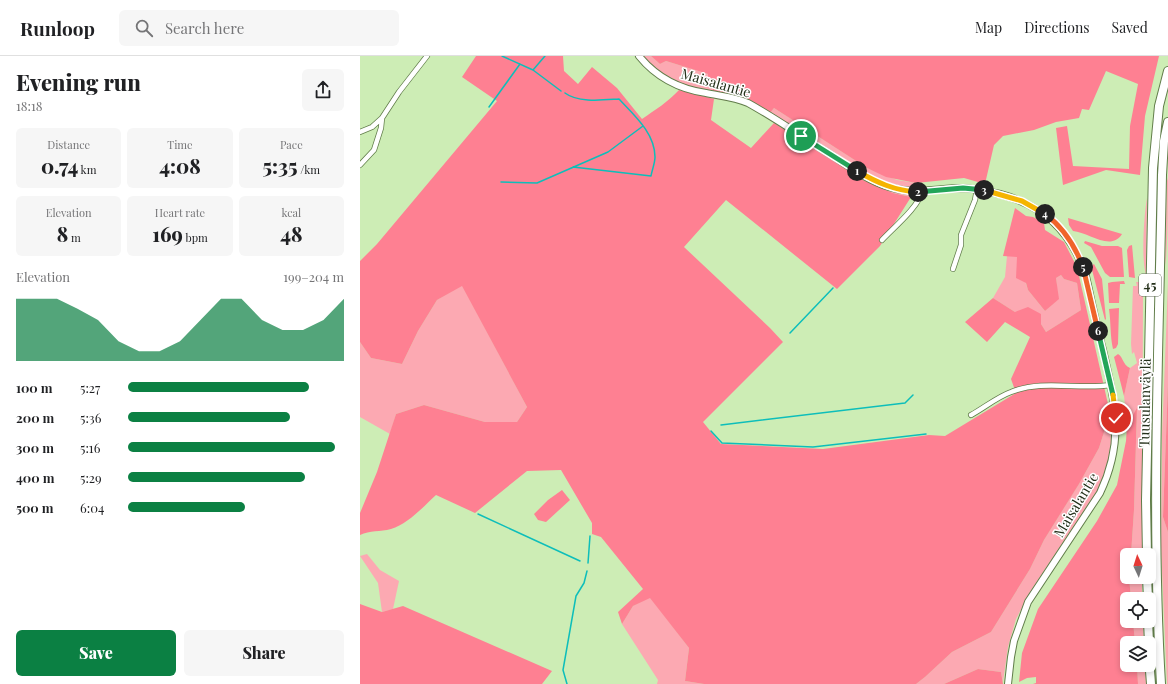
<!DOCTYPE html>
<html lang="en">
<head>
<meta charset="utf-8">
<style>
	body { margin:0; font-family:"Playfair Display",serif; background:#f6f6f6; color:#202124; height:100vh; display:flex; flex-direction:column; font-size:15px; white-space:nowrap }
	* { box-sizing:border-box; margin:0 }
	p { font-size:13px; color:#757577 }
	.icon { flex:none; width:22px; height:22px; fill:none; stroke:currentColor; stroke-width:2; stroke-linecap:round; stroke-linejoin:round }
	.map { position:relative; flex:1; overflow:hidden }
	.details { display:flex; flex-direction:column; background:#fff; width:360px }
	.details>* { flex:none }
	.needle { width:26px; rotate:356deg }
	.buttons { position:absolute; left:760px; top:492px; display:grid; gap:8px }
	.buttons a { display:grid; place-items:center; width:36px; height:36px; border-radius:6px; background:#fff; box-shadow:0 2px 6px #0003; font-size:20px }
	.pin { position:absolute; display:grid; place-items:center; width:34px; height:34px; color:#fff; margin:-17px; border:2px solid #fff; border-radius:50%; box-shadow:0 1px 4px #0007 }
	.km { position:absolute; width:20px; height:20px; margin:-10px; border-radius:50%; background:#222; color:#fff; font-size:11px; line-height:20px; text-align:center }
	.round { display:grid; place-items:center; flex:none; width:42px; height:42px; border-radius:6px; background:#f6f6f6 }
	.headline { display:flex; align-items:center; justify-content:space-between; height:68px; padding:0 16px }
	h1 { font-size:22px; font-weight:800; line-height:30px }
	.metrics { display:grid; grid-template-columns:repeat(3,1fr); gap:6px; height:68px; padding:4px 16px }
	.metrics div { display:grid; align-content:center; border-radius:6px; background:#f6f6f6; text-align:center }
	.metrics b { font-size:20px; font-weight:800 }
	.metrics small { font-size:11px; font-weight:400 }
	.metrics p { font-size:11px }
	.chart { height:112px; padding:8px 16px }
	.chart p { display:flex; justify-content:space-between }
	.chart svg { width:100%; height:72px; margin-top:4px; fill:#0b8043; opacity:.7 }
	.cta { display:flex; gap:8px; margin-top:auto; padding:8px 16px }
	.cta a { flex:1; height:46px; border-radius:6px; background:#0b8043; color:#fff; font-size:16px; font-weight:800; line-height:46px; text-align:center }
	.cta a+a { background:#f6f6f6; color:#202124 }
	ul { padding:0 16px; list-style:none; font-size:13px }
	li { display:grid; grid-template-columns:64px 48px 1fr; align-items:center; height:30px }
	li i { height:10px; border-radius:5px; background:#0b8043 }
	header { display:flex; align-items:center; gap:24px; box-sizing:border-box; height:56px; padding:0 20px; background:#fff; border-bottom:1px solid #e0e0e0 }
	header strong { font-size:19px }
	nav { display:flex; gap:22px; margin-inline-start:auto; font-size:14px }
	.search { width:280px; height:36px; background:#f6f6f6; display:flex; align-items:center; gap:10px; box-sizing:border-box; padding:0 14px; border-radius:6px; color:#757577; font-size:15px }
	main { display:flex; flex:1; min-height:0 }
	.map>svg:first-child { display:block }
	.green { fill:#fca9b2 }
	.forest { fill:#fe8092 }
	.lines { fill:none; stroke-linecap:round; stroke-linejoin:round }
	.stream { stroke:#0dbeba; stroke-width:1.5 }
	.street-casing { stroke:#617d4a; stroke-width:6 }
	.secondary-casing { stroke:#617d4a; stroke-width:8 }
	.highway-casing { stroke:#617d4a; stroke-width:10 }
	.street { stroke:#fff; stroke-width:4.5 }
	.secondary { stroke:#fff; stroke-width:6 }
	.highway { stroke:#fff; stroke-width:8 }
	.split-1-casing { stroke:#fff; stroke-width:8 }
	.split-2-casing { stroke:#fff; stroke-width:8 }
	.split-3-casing { stroke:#fff; stroke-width:8 }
	.split-4-casing { stroke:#fff; stroke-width:8 }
	.split-5-casing { stroke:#fff; stroke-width:8 }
	.split-6-casing { stroke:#fff; stroke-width:8 }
	.split-7-casing { stroke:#fff; stroke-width:8 }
	.split-8-casing { stroke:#fff; stroke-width:8 }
	.split-1 { stroke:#22a559; stroke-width:5 }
	.split-2 { stroke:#f5b400; stroke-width:5 }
	.split-3 { stroke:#22a559; stroke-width:5 }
	.split-4 { stroke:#f5b400; stroke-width:5 }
	.split-5 { stroke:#f0652b; stroke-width:5 }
	.split-6 { stroke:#f0652b; stroke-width:5 }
	.split-7 { stroke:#22a559; stroke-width:5 }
	.split-8 { stroke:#f5b400; stroke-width:5 }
	.labels { text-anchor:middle; stroke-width:3; stroke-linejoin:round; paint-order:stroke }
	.shield { fill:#fff; stroke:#666e5f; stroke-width:1 }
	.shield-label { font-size:13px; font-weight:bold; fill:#24301a }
	.street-label { font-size:14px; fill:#24301a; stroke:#fff }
</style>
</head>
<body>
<header>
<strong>Runloop</strong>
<div class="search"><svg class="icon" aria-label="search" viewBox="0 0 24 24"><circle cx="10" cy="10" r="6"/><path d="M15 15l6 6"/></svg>Search here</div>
<nav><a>Map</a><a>Directions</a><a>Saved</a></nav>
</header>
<main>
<section class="details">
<div class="headline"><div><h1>Evening run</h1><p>18:18</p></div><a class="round"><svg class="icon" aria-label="share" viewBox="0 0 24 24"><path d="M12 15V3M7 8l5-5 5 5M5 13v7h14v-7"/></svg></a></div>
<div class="metrics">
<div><p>Distance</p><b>0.74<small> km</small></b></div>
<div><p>Time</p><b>4:08</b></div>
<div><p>Pace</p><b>5:35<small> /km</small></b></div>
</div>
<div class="metrics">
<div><p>Elevation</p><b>8<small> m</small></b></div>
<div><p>Heart rate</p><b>169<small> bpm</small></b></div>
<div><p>kcal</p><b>48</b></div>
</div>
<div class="chart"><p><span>Elevation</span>199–204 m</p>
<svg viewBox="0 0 160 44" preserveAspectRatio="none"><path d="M0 44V6L10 6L20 6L30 12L40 19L50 32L60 38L70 38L80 32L90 19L100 6L110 6L120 19L130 25L140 25L150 19L160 6V44z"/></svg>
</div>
<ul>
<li><b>100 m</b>5:27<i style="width:84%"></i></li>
<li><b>200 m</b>5:36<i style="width:75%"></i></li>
<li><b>300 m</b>5:16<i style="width:96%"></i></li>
<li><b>400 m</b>5:29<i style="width:82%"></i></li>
<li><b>500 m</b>6:04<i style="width:54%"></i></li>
</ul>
<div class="cta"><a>Save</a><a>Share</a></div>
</section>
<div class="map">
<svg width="808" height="628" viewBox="0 0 808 628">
	<rect width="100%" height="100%" fill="#cdedb5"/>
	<!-- green -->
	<path class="green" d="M 277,0 L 291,0 L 300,8 L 306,5 L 348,18 L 348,28 L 353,28 L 353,35 C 378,40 388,43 410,57 L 414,52 L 507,112 L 537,124 L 556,127 L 551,141 L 533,137 L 503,124 L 482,112 L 398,56 C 391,52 384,48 376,46 C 369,44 361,44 354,43 C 323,37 296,26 277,0 Z
		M 807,122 L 808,125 C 808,143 808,196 805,209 Z
		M 787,142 L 786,218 C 781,204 784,158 787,142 Z
		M 647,200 L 657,200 L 668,234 L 685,255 L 698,243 L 696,222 L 701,219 L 704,223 L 717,227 L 721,254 L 686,276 L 681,268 L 655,256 L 633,242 L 645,221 Z
		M 776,226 L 781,226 L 783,238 L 782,499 L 771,499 L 774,454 L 777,353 L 767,369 L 764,340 L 770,312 L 777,307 L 774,296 L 772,298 L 771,288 L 773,230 L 777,230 Z
		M 808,227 L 808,327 L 803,461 L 808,476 L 808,628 L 807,628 L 801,492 L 802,380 Z
		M 102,229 L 167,351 L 157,366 L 125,366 L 64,349 L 36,358 L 30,378 L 0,361 L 0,286 L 11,302 L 42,308 L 58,275 L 77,244 Z
		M 750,357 L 751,387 L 747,411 L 737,435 L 672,533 L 656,563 L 648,591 L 643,626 L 641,616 L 618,613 L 584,628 L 556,628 L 565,621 L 592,596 L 631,576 L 670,513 L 684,484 L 719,428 L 739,392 Z
		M 7,498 L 20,514 L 39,525 L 33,553 L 22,556 L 18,527 L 0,500 Z
		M 769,521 L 782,521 L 782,543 L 771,543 Z
		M 290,541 L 329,592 L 325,625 L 344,628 L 297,628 L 298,624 L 262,568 L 273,550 Z
		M 773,565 L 783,565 L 784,587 L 775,587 Z
		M 777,609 L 785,609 L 786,628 L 778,628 Z"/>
	<!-- forest -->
	<path class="forest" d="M 116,0 L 203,0 L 204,15 L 218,28 L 232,11 L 257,32 L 282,63 C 295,54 308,46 319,34 L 354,43 L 351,64 L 391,92 L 414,67 L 503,124 L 533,137 L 551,141 L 520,190 L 477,233 L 366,144 L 324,191 L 410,272 L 423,286 L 343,366 L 361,388 L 463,393 L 569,379 L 585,380 L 656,337 L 651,323 L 670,281 L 645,266 L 627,286 L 605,266 L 633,242 L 655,256 L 668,251 L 681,258 L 681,268 L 686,276 L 721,254 L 717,227 L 704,223 L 701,219 L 696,222 L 699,243 L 685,255 L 668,234 L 666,227 L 656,222 L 657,201 L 643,200 L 655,152 L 666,160 L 673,161 L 684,167 L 685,174 L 704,186 L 717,211 L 750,357 L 739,392 L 719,428 L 684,484 L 670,513 L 631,576 L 592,596 L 565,621 L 556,628 L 344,628 L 325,625 L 329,592 L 290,542 L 273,550 L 262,568 L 258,556 L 283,533 L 241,481 L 232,478 L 232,467 L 201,414 L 167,415 L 115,457 L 76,439 C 63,451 48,468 31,473 C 20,476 10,474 0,479 L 0,457 L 17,416 L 36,358 L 64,349 L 125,366 L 157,366 L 167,351 L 102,230 L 77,244 L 58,275 L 42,308 L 11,302 L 0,286 L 0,205 L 17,188 L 137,45 L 102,21 Z
		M 291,0 L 799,0 L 785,60 L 780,119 L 746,114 L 703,129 L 696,72 L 707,70 L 713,110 L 769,113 L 770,70 L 778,28 L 746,15 L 729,54 L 722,53 L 719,62 L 696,66 L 674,74 L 643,80 L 634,89 L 625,128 L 604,122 L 556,127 L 526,121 L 507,112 L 414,52 L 410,57 C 388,43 378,40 353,35 L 353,28 L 348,28 L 348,18 L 306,5 L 300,8 Z
		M 708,162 L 762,178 C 751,196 728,176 713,175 L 709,169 Z
		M 725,185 L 742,190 L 758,190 L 762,192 L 764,221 L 750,221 L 745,217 L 731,191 L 724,187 Z
		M 772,189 L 775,222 L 769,221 L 767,194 L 769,190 Z
		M 734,208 L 742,223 L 746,263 L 745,264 L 731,210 Z
		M 764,225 L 765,228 L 760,228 L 759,247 L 749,247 L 748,227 L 752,226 Z
		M 759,252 L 758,288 L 756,292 L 753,293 C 750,280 751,267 749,253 Z
		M 758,298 C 764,302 762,308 770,312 L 764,340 L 754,301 Z
		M 808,327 L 808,476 L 803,461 Z
		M 777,352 L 774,454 L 771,499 L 767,499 L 767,521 L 769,521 L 771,543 L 767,543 L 767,565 L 773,565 L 775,587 L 767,587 L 767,609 L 777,609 L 778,628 L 673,628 L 676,627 L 676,621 L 667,622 L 659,626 L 662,597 L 678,553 L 737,465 L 757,429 L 766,385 L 767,369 Z
		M 202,434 L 210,444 L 186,466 L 178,464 L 174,458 L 188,444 Z
		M 0,548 L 22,556 L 43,550 L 192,615 L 182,628 L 0,628 Z
		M 618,613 L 641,616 L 643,628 L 584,628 Z"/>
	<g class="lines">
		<!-- stream -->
		<path class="stream" d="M 142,0 L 173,14 L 201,35
			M 173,14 L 185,0
			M 205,37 C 218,47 243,44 259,43 C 274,59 295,77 295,101 C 295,107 292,114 291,120 L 213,111
			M 129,51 L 160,8
			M 141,126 L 177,127 L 248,96 L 283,70
			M 430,277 L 473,232
			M 361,369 L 545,347 L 553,339
			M 351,375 L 362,387 L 453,391 L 566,378
			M 118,458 L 220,505
			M 228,507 L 230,480
			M 207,628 L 203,614 L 216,540 L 224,527 L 227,515"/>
		<!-- street casing -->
		<g class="street-casing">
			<path id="street" d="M 0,76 L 12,71 L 22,62 L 39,36 L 67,0
				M 0,109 L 14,94 L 21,72 L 22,62
				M 522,184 C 531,174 561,149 561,136
				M 593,213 L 601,189 L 601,179 L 615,144 L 617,133
				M 611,359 C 624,352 637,341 651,336 C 683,323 718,334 751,329"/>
		</g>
		<!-- secondary casing -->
		<g class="secondary-casing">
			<path id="secondary" d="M 279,0 C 296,21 319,33 346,37 C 360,40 374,41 388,47 C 417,63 445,83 473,100 C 489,111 505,122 523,129 C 552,140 575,132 604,132 C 616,133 628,135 640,138 C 684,150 709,174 725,216 C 731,242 736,268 743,294 C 755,348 765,384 740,437 L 668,546 L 654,585 L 651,601 L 648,628"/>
		</g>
		<!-- highway casing -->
		<g class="highway-casing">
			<path id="highway" d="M 787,499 L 786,444 L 793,112 L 799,50 L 808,15
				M 787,521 L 788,543
				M 788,565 L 789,587
				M 789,602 L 791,628
				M 801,628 C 791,458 799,288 802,119 L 804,85 L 808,66"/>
		</g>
		<!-- street -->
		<use href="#street" class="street"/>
		<!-- secondary -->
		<use href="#secondary" class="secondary"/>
		<!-- highway -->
		<use href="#highway" class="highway"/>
	</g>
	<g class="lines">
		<!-- split-1 casing -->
		<g class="split-1-casing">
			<path id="split-1" d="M 441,80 L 497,115"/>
		</g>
		<!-- split-2 casing -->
		<g class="split-2-casing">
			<path id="split-2" d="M 497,115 C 516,126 535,135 558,136"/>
		</g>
		<!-- split-3 casing -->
		<g class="split-3-casing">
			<path id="split-3" d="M 558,136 L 603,132 L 624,134"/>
		</g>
		<!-- split-4 casing -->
		<g class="split-4-casing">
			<path id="split-4" d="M 624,134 L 662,145 L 685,158"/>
		</g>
		<!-- split-5 casing -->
		<g class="split-5-casing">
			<path id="split-5" d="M 685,158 C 703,171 715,190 723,211"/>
		</g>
		<!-- split-6 casing -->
		<g class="split-6-casing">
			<path id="split-6" d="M 723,211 L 738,275"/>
		</g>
		<!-- split-7 casing -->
		<g class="split-7-casing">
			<path id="split-7" d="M 738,275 L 753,339"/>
		</g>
		<!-- split-8 casing -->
		<g class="split-8-casing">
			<path id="split-8" d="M 753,339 L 756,362"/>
		</g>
		<!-- split-1 -->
		<use href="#split-1" class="split-1"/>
		<!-- split-2 -->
		<use href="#split-2" class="split-2"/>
		<!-- split-3 -->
		<use href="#split-3" class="split-3"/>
		<!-- split-4 -->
		<use href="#split-4" class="split-4"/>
		<!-- split-5 -->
		<use href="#split-5" class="split-5"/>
		<!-- split-6 -->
		<use href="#split-6" class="split-6"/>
		<!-- split-7 -->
		<use href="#split-7" class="split-7"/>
		<!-- split-8 -->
		<use href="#split-8" class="split-8"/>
	</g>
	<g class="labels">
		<!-- shield labels -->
		<rect class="shield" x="779" y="218" width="22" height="22" rx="3"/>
		<g class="shield-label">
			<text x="790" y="234">45</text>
		</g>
		<!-- street labels -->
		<g class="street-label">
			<text transform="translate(356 27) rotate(16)" y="5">Maisalantie</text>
			<text transform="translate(785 347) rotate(-89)" y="5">Tuusulanväylä</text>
			<text transform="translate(716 449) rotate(-59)" y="5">Maisalantie</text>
		</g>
	</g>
</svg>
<div class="buttons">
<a><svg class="needle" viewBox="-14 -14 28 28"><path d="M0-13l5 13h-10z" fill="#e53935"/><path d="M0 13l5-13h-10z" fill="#757577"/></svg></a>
<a><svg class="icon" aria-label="locate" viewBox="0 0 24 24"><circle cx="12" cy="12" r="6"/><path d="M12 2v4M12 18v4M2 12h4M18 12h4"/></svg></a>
<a><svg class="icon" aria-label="layers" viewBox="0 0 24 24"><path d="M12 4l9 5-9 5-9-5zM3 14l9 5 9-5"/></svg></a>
</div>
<div class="pin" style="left:441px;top:80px;background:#1e9e55"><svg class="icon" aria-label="arrive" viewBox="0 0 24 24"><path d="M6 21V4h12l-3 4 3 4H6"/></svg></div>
<div class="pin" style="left:756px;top:362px;background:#d93025"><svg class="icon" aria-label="check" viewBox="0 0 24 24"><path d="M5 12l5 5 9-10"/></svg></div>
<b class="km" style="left:497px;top:115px">1</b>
<b class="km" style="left:558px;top:136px">2</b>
<b class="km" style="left:624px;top:134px">3</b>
<b class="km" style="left:685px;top:158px">4</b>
<b class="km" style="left:723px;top:211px">5</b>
<b class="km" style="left:738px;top:275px">6</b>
</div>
</main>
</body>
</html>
